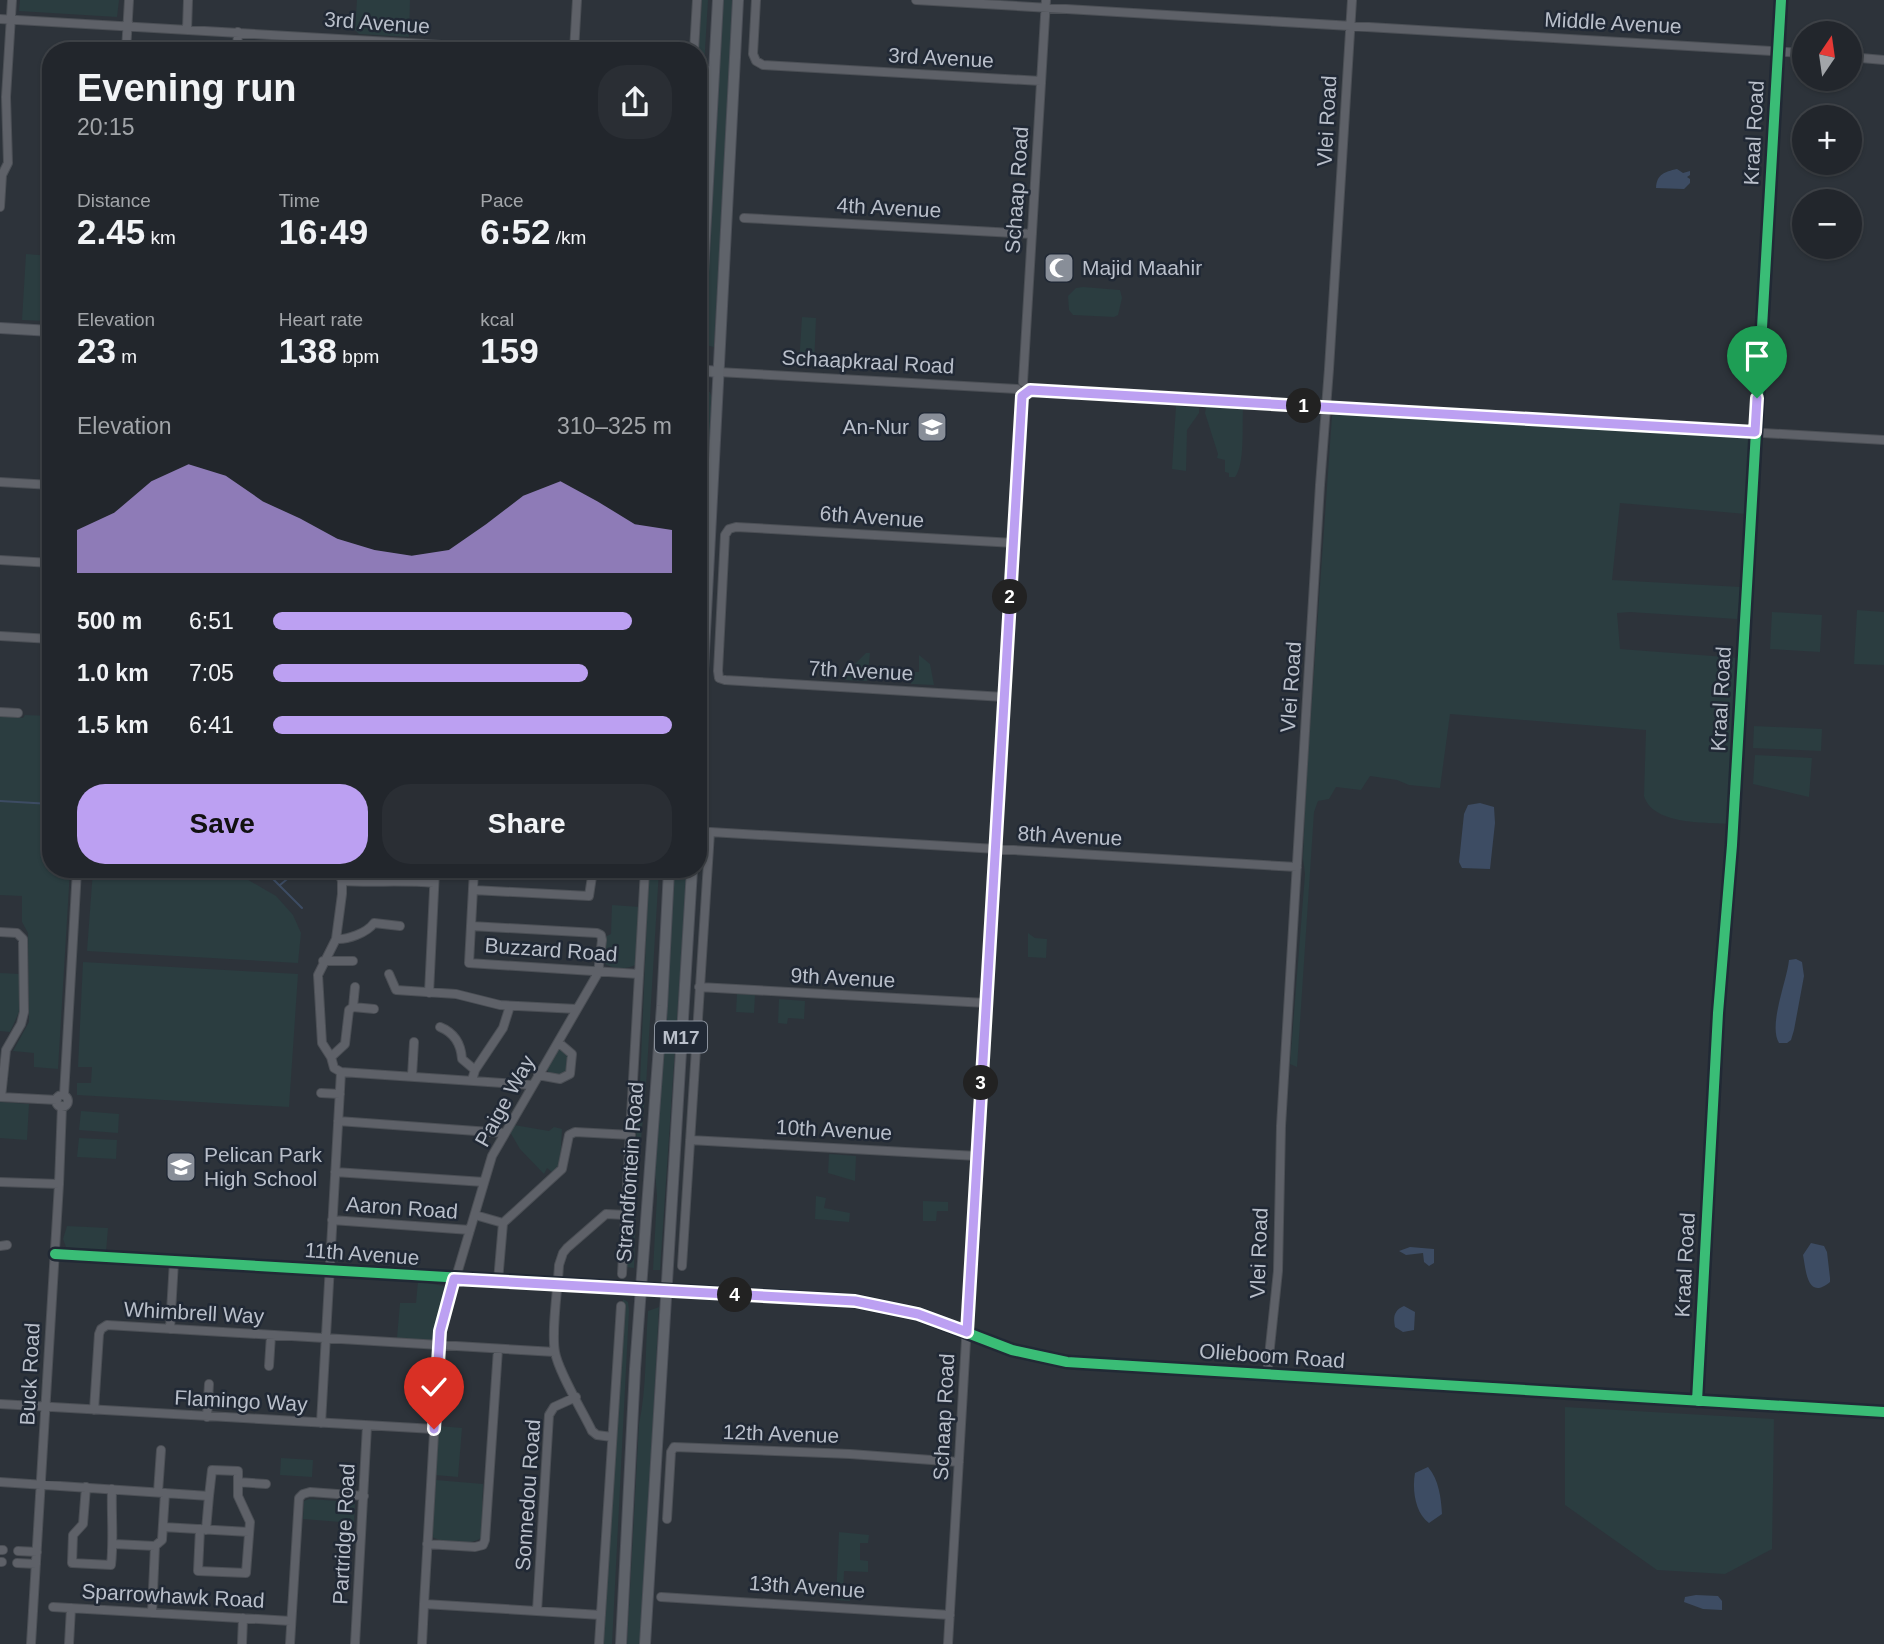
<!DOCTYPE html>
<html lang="en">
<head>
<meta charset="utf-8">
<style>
	body { margin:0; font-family:Helvetica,sans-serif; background:#2a2e34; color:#f1f3f6; height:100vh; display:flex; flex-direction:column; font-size:26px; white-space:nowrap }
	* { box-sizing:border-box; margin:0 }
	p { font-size:23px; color:#a2a5a9 }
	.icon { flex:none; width:38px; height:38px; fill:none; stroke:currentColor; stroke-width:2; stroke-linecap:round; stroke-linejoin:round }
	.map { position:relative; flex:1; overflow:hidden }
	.drawer { position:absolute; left:42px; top:42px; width:665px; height:836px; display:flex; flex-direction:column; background:#22262c; border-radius:28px; box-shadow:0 2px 5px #0004,0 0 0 2px #3f4348 }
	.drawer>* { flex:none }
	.needle { width:46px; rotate:13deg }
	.tools { position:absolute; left:1792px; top:21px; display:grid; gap:14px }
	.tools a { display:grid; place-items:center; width:70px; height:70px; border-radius:50%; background:#22262c; box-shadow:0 2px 5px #0004,0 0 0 2px #3f4348; font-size:35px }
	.pin { position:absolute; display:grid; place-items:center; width:60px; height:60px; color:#fff; margin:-72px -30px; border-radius:50% 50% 50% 0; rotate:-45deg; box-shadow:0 0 7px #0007 }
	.pin .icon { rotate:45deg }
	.km { position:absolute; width:35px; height:35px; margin:-18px; border-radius:50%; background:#222; color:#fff; font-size:19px; line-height:35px; text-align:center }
	.round { display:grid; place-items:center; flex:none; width:74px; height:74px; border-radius:28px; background:#2a2e34 }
	.summary { display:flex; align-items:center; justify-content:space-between; height:119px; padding:0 35px }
	h1 { font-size:38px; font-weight:800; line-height:52px }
	.stats { display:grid; grid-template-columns:repeat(3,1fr); gap:10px; height:119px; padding:7px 35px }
	.stats div { display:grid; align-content:center }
	.stats b { font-size:35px; font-weight:800 }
	.stats small { font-size:19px; font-weight:400 }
	.stats p { font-size:19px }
	.chart { height:196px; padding:14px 35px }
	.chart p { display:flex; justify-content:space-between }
	.chart svg { width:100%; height:126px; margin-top:7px; fill:#bca0f2; opacity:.7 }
	.primary-button { display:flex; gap:14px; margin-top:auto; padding:14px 35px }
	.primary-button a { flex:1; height:80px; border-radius:28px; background:#bca0f2; color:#111; font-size:28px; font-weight:800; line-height:80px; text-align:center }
	.primary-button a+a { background:#2a2e34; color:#f1f3f6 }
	ul { padding:0 35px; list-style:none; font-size:23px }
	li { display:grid; grid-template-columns:112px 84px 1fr; align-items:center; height:52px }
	li i { height:18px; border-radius:9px; background:#bca0f2 }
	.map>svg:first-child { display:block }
	.green { fill:#2b3d40 }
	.water { fill:#3d4c63 }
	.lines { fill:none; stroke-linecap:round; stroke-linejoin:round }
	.stream { stroke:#3d4c63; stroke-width:2 }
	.minor-casing { stroke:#4b4f55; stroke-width:10 }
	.major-casing { stroke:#4b4f57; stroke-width:12 }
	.minor { stroke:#5e6168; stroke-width:8 }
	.major { stroke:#5f636a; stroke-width:10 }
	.cycleway-casing { stroke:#212935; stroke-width:15 }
	.cycleway { stroke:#3abd76; stroke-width:10 }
	.route-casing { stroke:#fff; stroke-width:14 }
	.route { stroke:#bca0f2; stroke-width:9 }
	.labels { text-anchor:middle; stroke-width:5; stroke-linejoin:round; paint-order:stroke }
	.shield { fill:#212935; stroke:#8b929d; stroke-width:2 }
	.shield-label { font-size:19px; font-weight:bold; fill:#b9bfca }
	.street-label { font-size:21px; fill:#b9bfca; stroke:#212935 }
	.poi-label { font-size:21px; fill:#b9bfca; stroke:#212935; text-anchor:start }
</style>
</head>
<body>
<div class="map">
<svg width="1884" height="1644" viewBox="0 0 1884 1644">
	<rect width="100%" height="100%" fill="#2d333a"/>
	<!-- green -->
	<path class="green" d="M 20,0 L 119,0 L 117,17 L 19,11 Z
		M 357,0 L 410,0 L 409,37 L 359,34 L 355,30 Z
		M 702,0 L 708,0 L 698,166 L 698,60 Z
		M 723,0 L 733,0 L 714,347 L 705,345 Z
		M 177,40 L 229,43 L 229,51 L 177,51 Z
		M 26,254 L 51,256 L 51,282 L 49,282 L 46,321 L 22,320 Z
		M 1083,287 L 1120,290 L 1122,298 L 1118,315 L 1114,317 L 1073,315 L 1069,310 L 1068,296 L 1076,288 Z
		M 802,317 L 816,318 L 814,366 L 799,365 Z
		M 705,391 L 710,392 L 712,398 L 698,686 L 698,480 Z
		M 1176,406 L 1199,408 L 1199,413 L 1187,430 L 1186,471 L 1172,469 Z
		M 1206,407 L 1243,409 C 1242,426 1245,465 1235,477 L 1229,477 L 1229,473 L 1225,472 L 1225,460 L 1217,458 L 1218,454 L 1205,413 Z
		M 1340,413 L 1746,436 L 1752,442 L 1746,514 L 1620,503 L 1612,580 L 1741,587 L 1737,619 L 1630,612 L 1617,613 L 1620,649 L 1739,658 L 1728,824 C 1704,822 1653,825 1644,796 L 1646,730 L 1450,714 L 1440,788 L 1409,785 L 1397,780 L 1370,776 L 1361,790 L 1336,787 L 1329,799 L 1318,801 L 1314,812 L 1297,1067 L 1290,1064 L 1305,874 L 1303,859 L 1306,785 L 1332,416 Z
		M 1857,610 L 1884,612 L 1884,665 L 1854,664 Z
		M 1772,612 L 1822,615 L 1820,652 L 1770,649 Z
		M 866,653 L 870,653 L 867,681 L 845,680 L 847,672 Z
		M 919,655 L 930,664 L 934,685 L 911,684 L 912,672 L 919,672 Z
		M 25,715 L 51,716 L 51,870 L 70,870 L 58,1069 L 34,1067 L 34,1053 L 13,1051 L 29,1022 L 28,933 L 22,922 L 22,896 L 0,895 L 0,716 L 23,718 Z
		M 1754,726 L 1822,729 L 1821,751 L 1753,748 Z
		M 1755,755 L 1812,758 L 1809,797 L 1753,784 Z
		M 93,870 L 231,870 L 276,896 L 293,915 L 301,933 L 298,963 L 87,951 Z
		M 649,870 L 659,870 L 646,1086 L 637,1181 L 634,1268 L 626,1267 L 626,1261 L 633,1259 L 634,1244 L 629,1239 L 640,1083 Z
		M 673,870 L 687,870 L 660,1270 L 653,1270 L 657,1196 L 655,1171 Z
		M 612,905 L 640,907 L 637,961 L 635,965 C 625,970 612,969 604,963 L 605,937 L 611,934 Z
		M 1028,933 L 1035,938 L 1047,939 L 1046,958 L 1028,957 Z
		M 83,962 L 298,974 L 289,1107 L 77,1095 L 77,1083 L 91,1083 L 92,1067 L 78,1067 Z
		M 0,973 L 20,974 L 19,1012 L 10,1032 L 0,1031 Z
		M 737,994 L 755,995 L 754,1013 L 736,1012 Z
		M 779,999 L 805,1001 L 804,1019 L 788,1018 L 787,1024 L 778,1023 Z
		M 562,1049 L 568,1054 L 568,1072 L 563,1075 L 549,1074 L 547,1069 L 558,1050 Z
		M 0,1102 L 29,1104 L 27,1140 L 0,1138 Z
		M 81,1111 L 119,1114 L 118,1133 L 79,1130 Z
		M 514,1125 L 549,1131 L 554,1127 L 562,1129 L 560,1164 L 553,1173 L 547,1168 L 544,1174 L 520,1149 L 510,1132 Z
		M 79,1138 L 117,1140 L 116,1159 L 77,1157 Z
		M 829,1154 L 856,1156 L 855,1181 L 828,1173 Z
		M 816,1196 L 826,1198 L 824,1208 L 850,1213 L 849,1222 L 815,1219 Z
		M 923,1201 L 948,1202 L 948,1211 L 937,1211 L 936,1221 L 923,1221 Z
		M 67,1226 L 108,1228 L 106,1252 L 66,1247 L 63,1239 Z
		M 418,1281 L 443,1286 L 445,1291 L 436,1334 L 431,1341 L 397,1338 L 400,1303 L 416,1303 Z
		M 623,1299 L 628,1302 L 629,1310 L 612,1644 L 603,1644 L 619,1397 Z
		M 659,1307 L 641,1644 L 627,1644 L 639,1424 C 647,1387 645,1349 648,1311 Z
		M 1565,1407 L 1774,1419 L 1772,1549 L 1725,1574 L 1657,1570 L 1565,1505 Z
		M 439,1426 L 462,1428 L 458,1477 L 435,1475 Z
		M 281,1458 L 313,1460 L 312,1477 L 280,1475 Z
		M 436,1480 L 483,1484 L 481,1538 C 470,1546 444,1543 432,1537 Z
		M 309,1499 L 353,1502 L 355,1504 L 354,1523 L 303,1519 L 304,1501 Z
		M 839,1532 L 869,1535 L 868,1543 L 860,1543 L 860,1560 L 868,1561 L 868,1572 L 844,1571 L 843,1593 L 850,1594 L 850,1601 L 836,1600 Z"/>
	<!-- water -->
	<path class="water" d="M 1677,169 L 1683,173 L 1690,171 L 1690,175 L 1687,177 L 1690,179 L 1690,183 L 1684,189 L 1656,188 C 1657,174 1664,172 1677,169 Z
		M 1480,803 L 1494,807 L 1495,823 L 1490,869 L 1462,868 L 1459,862 L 1464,814 L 1468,805 Z
		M 1796,959 L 1802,962 L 1804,976 L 1794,1030 L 1791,1040 L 1787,1043 L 1779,1043 C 1768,1025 1787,981 1789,960 Z
		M 1811,1243 L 1824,1246 L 1827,1252 L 1830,1278 L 1830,1282 C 1807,1301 1806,1270 1803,1255 Z
		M 1410,1247 L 1434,1249 L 1434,1263 L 1429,1266 L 1424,1262 L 1423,1253 L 1406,1255 L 1399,1251 Z
		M 1404,1306 L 1415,1312 L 1414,1330 L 1403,1332 L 1395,1327 C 1393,1317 1394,1310 1404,1306 Z
		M 1428,1467 C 1439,1480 1441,1498 1442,1514 L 1429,1523 C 1415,1513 1412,1489 1415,1473 Z
		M 1696,1595 L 1718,1596 L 1722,1601 L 1722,1610 L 1703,1609 L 1684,1602 L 1685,1597 Z"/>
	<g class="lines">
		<!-- stream -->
		<path class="stream" d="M 0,801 L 51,804
			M 256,870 L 269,875 L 302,908
			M 280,885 L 298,870"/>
		<!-- minor casing -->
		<g class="minor-casing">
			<path id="minor" d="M 756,0 L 753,54 L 756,61 L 763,65 L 1041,81
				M 916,0 L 1804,53
				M 0,19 L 542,51
				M 187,30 L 188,0
				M 126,51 L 129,0
				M 237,51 L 238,32
				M 574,51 L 577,0
				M 694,51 L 697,0
				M 1850,57 L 1884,60
				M 0,207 L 2,175 L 8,163 L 6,97 L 12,0
				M 744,218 L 1032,234
				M 718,372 L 1017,389
				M 1023,382 L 1046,0
				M 1029,390 L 1884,440
				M 0,482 L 51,485
				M 0,560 L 51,563
				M 0,636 L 51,639
				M 1004,697 L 725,680 L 719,678 L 718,671 L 725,535 L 729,529 L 736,527 L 1014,543
				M 0,712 L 18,713
				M 272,870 L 280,872 L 283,870
				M 338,870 L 342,881 L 342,894 L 336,939 L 318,975 L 322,1043 L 331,1057 L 334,1068 L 341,1072
				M 474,870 L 469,963 L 639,974
				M 409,880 L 410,870
				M 342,881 C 373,883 403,880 434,883
				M 473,890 L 589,896 L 593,870
				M 471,926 L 597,933 L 601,935 L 602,940 L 598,973 L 492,1156 L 440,1331 L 424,1604 L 601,1615
				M 0,932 L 17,933 L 23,939 L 24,1012 L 21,1024 L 6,1050 L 1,1097
				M 336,939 C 347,940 367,933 374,923 L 400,926
				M 323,961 L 353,961
				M 389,974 L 396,990 L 456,994 L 500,1005 L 577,1009
				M 699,987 L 986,1003
				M 429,993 L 435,870
				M 353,1007 L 374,1009
				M 440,1027 C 455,1033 461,1044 462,1059 L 475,1070
				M 331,1057 L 345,1044 L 349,1010 L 353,1007 L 355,987
				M 341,1072 L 532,1085
				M 538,1075 L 560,1079 L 570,1074 L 572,1054 L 558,1042
				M 412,1076 L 414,1042
				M 472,1080 L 475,1070 L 503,1028 L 510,1006
				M 321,1093 L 340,1094
				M 64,1095 L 77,870
				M56 1101a6 6 0 1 1 12 0a6 6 0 1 1-12 0Z
				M 0,1097 L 57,1100
				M 338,1121 L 504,1133
				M 690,1140 L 977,1156
				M 335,1172 L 484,1182
				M 0,1182 L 59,1184
				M 475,1215 L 503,1223
				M 332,1220 L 470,1230
				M 0,1246 L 7,1245
				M 55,1254 L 855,1301 L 918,1314 L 1012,1350 L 1067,1362 L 1884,1412
				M 682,1266 L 710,832 L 1297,867
				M 622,1274 L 645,870
				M 498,1281 L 503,1223 L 562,1169 L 569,1135 L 575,1132 L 631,1135
				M 170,1329 L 174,1261
				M 269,1366 L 271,1335
				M 1267,1375 L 1278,1271 L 1281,1126 L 1320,485 L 1329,369 L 1352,0
				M 1697,1401 L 1718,1013 L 1732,845 L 1781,0
				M 0,1404 L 434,1429
				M 94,1410 L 99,1334 L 101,1329 L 107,1325 L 555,1352
				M 207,1417 L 209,1384
				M 321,1423 L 341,1072
				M 612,1437 L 597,1435 L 592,1431 C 583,1412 558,1371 555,1352 C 551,1332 558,1287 559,1265 L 563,1253 L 567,1248 L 606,1214 L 626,1215
				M 0,1482 L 209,1496 L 206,1530
				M 238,1482 L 266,1484
				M 86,1487 L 83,1524 L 73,1535 L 72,1563 L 111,1565 C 114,1539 111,1515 112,1489
				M 158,1492 L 161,1450
				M 667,1519 L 671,1452 L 674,1447 L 850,1454 L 959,1462
				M 163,1527 L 249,1532
				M 200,1529 L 198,1571 L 246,1573 L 250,1522 L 238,1496 L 238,1471 L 212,1470 L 209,1496
				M 114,1544 L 155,1546 L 162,1540 L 165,1493
				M 427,1544 L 475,1547 L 483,1545 L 485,1540 L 498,1349
				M 0,1550 L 3,1550
				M 18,1551 L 37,1552
				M 0,1562 L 2,1562
				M 17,1563 L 36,1564
				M 661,1597 L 950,1615
				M 53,1607 L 291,1621
				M 537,1611 L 549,1415 L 554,1407 L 576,1397
				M 152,1613 L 155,1546
				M 31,1644 L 59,1184 L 62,1106
				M 69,1644 L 71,1608
				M 242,1644 L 243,1618
				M 290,1644 L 299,1498 L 303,1494 L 310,1492 L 364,1496
				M 355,1644 L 367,1426
				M 422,1644 L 424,1604
				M 599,1644 L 621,1306
				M 948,1644 L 1022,396"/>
		</g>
		<!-- major casing -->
		<g class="major-casing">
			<path id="major" d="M 698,64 L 708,72 L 710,83
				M 0,328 L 51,331
				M 698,363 L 718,0
				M 698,370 L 718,372
				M 698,766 L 738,0
				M 621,1644 L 635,1369 L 662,1006 L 669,870
				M 645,1644 L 692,870"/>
		</g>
		<!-- minor -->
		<use href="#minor" class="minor"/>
		<!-- major -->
		<use href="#major" class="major"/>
		<!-- cycleway casing -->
		<g class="cycleway-casing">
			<path id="cycleway" d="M 55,1254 L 855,1301 L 918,1314 L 1012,1350 L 1067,1362 L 1884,1412
				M 1697,1401 L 1718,1013 L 1732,845 L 1781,0"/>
		</g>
		<!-- cycleway -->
		<use href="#cycleway" class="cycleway"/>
	</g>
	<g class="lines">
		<!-- route casing -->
		<g class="route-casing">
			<path id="route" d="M 434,1429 L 440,1331 L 454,1279 L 855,1301 L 918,1314 L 967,1332 L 1022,396 L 1030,390 L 1755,432 L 1757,398"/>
		</g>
		<!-- route -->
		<use href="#route" class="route"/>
	</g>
	<!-- icons -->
	<defs>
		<g id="mosque-square" transform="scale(1.575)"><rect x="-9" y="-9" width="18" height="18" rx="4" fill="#888e98" stroke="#212935"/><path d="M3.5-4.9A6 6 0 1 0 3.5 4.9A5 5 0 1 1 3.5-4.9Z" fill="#fff"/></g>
		<g id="school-square" transform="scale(1.575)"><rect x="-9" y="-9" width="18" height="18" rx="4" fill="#888e98" stroke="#212935"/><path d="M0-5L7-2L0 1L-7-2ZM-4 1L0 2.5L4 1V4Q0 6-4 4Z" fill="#fff"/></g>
	</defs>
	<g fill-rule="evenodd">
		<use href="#mosque-square" x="1059" y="268"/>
		<use href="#school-square" x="932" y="427"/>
		<use href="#school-square" x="181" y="1167"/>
	</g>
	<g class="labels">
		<!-- shield labels -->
		<rect class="shield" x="655" y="1021.5" width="52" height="31" rx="5"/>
		<g class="shield-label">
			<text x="681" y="1044">M17</text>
		</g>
		<!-- street labels -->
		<g class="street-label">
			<text transform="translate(377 23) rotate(4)" y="7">3rd Avenue</text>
			<text transform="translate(1613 23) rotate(3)" y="7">Middle Avenue</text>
			<text transform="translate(941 58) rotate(3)" y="7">3rd Avenue</text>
			<text transform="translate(1327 121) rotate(-87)" y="7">Vlei Road</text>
			<text transform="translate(1754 133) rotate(-87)" y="7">Kraal Road</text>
			<text transform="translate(1017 190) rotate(-86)" y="7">Schaap Road</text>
			<text transform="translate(889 208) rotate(3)" y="7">4th Avenue</text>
			<text transform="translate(868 362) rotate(3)" y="7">Schaapkraal Road</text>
			<text transform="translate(872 517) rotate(4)" y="7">6th Avenue</text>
			<text transform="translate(861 671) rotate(3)" y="7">7th Avenue</text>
			<text transform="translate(1291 687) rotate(-86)" y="7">Vlei Road</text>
			<text transform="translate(1721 699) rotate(-87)" y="7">Kraal Road</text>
			<text transform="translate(1070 836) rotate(3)" y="7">8th Avenue</text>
			<text transform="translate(551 950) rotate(4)" y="7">Buzzard Road</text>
			<text transform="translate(843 978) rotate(3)" y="7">9th Avenue</text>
			<text transform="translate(505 1101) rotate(-61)" y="7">Paige Way</text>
			<text transform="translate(834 1130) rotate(3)" y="7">10th Avenue</text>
			<text transform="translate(630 1172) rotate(-86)" y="7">Strandfontein Road</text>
			<text transform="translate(402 1208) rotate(4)" y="7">Aaron Road</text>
			<text transform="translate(1259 1253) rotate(-88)" y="7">Vlei Road</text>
			<text transform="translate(362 1254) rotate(4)" y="7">11th Avenue</text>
			<text transform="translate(1685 1265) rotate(-87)" y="7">Kraal Road</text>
			<text transform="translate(194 1313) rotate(3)" y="7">Whimbrell Way</text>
			<text transform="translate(1272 1356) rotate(4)" y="7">Olieboom Road</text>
			<text transform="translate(30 1374) rotate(-87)" y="7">Buck Road</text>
			<text transform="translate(241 1401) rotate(3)" y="7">Flamingo Way</text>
			<text transform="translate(944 1417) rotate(-87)" y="7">Schaap Road</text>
			<text transform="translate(781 1434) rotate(2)" y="7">12th Avenue</text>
			<text transform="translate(528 1495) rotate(-86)" y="7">Sonnedou Road</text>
			<text transform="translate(344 1534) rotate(-87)" y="7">Partridge Road</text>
			<text transform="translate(807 1587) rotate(4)" y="7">13th Avenue</text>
			<text transform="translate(173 1596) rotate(3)" y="7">Sparrowhawk Road</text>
		</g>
		<!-- poi labels -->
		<g class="poi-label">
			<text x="1082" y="275">Majid Maahir</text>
			<text x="909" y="434" text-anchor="end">An-Nur</text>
			<text x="204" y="1162">Pelican Park<tspan x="204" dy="24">High School</tspan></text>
		</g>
	</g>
</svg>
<div class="tools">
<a><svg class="needle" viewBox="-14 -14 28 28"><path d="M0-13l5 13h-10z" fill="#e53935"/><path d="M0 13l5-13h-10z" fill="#a2a5a9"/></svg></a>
<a>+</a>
<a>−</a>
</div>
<div class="pin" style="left:1757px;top:398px;background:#1e9e55"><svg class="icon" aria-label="arrive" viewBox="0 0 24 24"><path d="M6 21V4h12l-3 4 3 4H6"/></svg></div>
<div class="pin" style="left:434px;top:1429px;background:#d93025"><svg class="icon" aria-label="check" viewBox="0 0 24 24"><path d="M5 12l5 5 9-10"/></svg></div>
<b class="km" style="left:1304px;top:406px">1</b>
<b class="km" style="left:1010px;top:597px">2</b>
<b class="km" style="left:981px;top:1083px">3</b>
<b class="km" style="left:735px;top:1295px">4</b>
<section class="drawer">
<div class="summary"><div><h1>Evening run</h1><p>20:15</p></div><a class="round"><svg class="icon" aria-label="share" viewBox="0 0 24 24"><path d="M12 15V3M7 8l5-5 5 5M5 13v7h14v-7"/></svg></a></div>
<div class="stats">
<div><p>Distance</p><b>2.45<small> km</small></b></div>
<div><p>Time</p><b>16:49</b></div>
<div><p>Pace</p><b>6:52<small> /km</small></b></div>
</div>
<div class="stats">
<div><p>Elevation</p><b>23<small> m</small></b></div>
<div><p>Heart rate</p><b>138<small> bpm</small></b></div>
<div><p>kcal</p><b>159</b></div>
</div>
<div class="chart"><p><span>Elevation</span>310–325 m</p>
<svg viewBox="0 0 160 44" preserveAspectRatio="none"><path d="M0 44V29L10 23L20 12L30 6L40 10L50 19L60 25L70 32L80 36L90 38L100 36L110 27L120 17L130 12L140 19L150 27L160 29V44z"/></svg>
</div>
<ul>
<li><b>500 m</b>6:51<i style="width:90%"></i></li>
<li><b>1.0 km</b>7:05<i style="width:79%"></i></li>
<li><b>1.5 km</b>6:41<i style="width:100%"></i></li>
</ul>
<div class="primary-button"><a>Save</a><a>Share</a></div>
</section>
</div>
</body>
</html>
